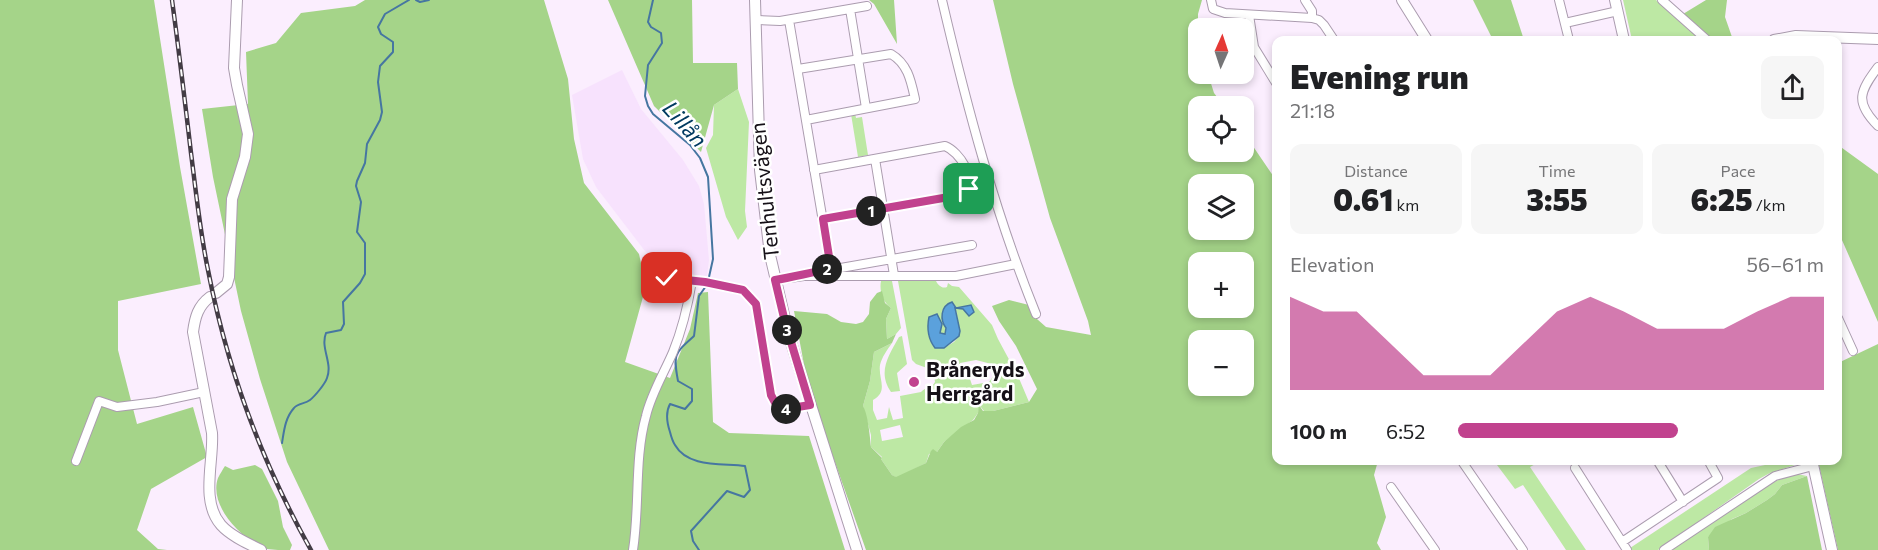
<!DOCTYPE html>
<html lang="en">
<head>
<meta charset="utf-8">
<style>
	body { margin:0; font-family:Commissioner,sans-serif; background:#f6f6f6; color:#202124; height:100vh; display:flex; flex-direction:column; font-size:22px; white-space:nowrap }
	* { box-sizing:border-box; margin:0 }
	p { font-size:20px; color:#757577 }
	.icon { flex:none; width:33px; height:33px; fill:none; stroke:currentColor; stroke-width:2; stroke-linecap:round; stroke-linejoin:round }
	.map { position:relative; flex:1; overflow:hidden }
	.panel { position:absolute; left:1272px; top:36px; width:570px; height:429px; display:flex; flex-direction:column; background:#fff; border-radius:12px; box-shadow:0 3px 9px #0003 }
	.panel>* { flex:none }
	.needle { width:39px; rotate:3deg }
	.controls { position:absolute; left:1188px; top:18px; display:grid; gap:12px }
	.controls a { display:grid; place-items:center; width:66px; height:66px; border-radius:12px; background:#fff; box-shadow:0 3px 9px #0003; font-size:30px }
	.pin { position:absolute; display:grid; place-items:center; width:51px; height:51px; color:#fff; margin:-26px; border-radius:12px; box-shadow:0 3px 9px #0006 }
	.km { position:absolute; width:30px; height:30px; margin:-15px; border-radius:50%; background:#222; color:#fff; font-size:16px; line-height:30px; text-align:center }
	.round { display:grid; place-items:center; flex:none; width:63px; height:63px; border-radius:12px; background:#f6f6f6 }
	.summary { display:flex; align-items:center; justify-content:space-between; height:102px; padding:0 18px }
	h1 { font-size:33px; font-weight:800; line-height:45px }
	.metrics { display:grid; grid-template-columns:repeat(3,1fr); gap:9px; height:102px; padding:6px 18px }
	.metrics div { display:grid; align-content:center; border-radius:12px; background:#f6f6f6; text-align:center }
	.metrics b { font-size:30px; font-weight:800 }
	.metrics small { font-size:16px; font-weight:400 }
	.metrics p { font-size:16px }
	.chart { height:168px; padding:12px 18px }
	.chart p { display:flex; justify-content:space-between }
	.chart svg { width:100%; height:108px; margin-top:6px; fill:#c1428e; opacity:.7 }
	ul { padding:0 18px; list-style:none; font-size:20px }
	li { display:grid; grid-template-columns:96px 72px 1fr; align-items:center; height:45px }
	li i { height:15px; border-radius:8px; background:#c1428e }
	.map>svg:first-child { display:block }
	.built { fill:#f7e2fd }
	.green { fill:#bde8a4; fill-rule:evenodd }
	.forest { fill:#a5d489; fill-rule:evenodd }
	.water { fill:#5ba1dc; stroke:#4676a1; stroke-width:1.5 }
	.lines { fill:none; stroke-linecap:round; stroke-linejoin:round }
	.stream { stroke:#4676a1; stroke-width:2 }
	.minor-casing { stroke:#ab9caf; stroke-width:10 }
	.tertiary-casing { stroke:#ab9caf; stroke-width:12 }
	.minor { stroke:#fff; stroke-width:8 }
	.tertiary { stroke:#fff; stroke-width:10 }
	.rail-casing { stroke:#433c45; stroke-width:4.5 }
	.rail { stroke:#fff; stroke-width:2; stroke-dasharray:7; stroke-linecap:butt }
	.route-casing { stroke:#fff; stroke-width:12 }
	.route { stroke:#c1428e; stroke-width:8 }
	.poi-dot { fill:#c1428e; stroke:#fff; stroke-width:2 }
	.labels { text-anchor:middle; stroke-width:5; stroke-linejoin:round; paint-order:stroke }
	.street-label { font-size:21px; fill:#151017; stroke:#fff }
	.poi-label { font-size:21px; font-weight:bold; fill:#151017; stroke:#fff; text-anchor:start }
	.water-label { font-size:22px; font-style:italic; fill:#013a60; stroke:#fff }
</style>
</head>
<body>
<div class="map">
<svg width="1878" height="550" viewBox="0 0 1878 550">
	<rect width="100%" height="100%" fill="#fbeefe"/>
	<!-- built -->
	<path class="built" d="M 622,70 L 641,109 L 683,160 L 699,186 L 704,204 L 709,260 L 707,276 L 674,274 L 656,261 L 645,251 L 596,187 L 583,159 L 572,95 Z"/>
	<!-- green -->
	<path class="green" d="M 1623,0 L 1656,0 L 1704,40 L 1632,40 Z
		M 738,89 L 749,122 L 745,211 L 747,227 L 738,240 L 726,217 L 706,148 L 713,135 L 714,105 Z
		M 855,113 L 856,118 L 862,117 L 868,155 L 858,157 L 851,114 Z
		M 881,281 L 892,281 L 901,328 L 896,334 L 887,339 L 886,319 L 891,308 C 883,302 879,291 881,281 Z
		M 898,281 L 936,281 C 938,285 942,289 947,287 L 948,283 L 952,286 L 959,287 L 992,325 L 998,339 L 1012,365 L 1003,367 L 976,360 L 960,363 L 963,377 L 969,376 L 972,385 L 989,382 L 995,374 L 1015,369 L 1029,402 L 993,411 L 984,411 L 980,406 L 978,413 L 973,420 L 944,442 L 937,452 L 929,454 L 926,463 L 897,478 L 892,475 L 881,459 L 882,457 L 871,447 L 871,435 L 863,406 L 870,381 L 874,352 L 892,343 C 887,350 882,357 880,365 C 878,379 889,391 873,400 L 873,410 L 877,420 L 887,418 L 889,407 L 893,420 L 903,418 L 900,396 L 921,392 C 925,387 932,388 935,382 L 934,375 L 929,377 L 927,368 L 916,364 L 912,360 ZM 952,302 L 955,306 L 960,331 L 959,336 L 954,342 L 944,348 L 933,346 C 929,337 927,325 930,316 L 937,314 L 937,317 L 940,319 L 941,324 L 940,333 L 945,334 L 946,328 C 941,320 942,314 946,305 ZM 900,425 L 903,437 L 882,441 L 880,430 Z
		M 902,336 L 907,364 L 897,373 L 900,391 L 891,392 C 877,372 889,355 899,337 Z
		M 1494,461 L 1541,461 L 1530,467 L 1586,550 L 1566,550 L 1523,485 L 1515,489 Z
		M 1784,461 L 1802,461 L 1798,464 L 1770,473 L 1759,479 L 1658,550 L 1632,550 L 1630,548 L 1751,468 Z
		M 1797,474 L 1807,476 L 1782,485 L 1775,494 L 1767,500 L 1746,513 L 1732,519 L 1708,537 L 1709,550 L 1671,550 L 1764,487 L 1778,480 Z"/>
	<!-- forest -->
	<path class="forest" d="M 0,0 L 154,0 L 180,167 L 201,284 L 118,301 L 118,350 L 137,424 L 193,407 L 207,457 L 151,489 L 137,530 L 158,549 L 167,550 L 0,550 Z
		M 365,0 L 544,0 L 568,79 L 574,139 L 584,183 L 639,254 L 646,286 L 625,362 L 670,378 L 690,329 L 698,293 L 708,292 L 713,422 L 729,433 L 809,436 L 845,550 L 329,550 L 287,462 L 260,379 L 241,311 L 213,177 L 202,109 L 248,104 L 246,52 L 276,43 L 301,13 L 355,6 Z
		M 608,0 L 692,0 L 693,63 L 737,63 L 738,89 L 714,105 L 701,152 L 654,106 Z
		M 869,0 L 894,0 L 897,44 L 874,4 Z
		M 993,0 L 1202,0 L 1198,14 L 1198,74 L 1208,74 L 1214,93 L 1224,106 L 1198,106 L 1198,152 L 1244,152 L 1244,133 L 1276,180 L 1276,460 L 1378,461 L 1374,475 L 1386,517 L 1377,543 L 1381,550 L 866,550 L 808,386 L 794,311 L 827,314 L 841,322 L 856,324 L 863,322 L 869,314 L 870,302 L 877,293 L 882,291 L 885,303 L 891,308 L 886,319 L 887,339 L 896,334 L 892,343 L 874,352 L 870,381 L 863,406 C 868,414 870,437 871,447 L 882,458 L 881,459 L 892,475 L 896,477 L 926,463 L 931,451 L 933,449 L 937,452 L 944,442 L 961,427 L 974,420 L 978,413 L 979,405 L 983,411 L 993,411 L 1029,402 L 1037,389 L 1016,346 L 999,321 L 992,306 L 1009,300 L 1029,305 L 1037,319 L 1046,327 L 1091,335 L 1088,321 L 1050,218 L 1013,84 ZM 1198,184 L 1244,184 L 1244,230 L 1198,230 ZM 1198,262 L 1244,262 L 1244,308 L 1198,308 ZM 1198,340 L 1244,340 L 1244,386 L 1198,386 Z
		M 1473,0 L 1511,0 L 1524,40 L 1493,40 Z
		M 1706,0 L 1727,0 L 1725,17 L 1732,37 L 1731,40 L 1710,40 L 1683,14 Z
		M 1838,145 L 1878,174 L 1878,322 L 1838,231 Z
		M 1878,344 L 1878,550 L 1838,550 L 1818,461 L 1838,460 L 1838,363 Z
		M 255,465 L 262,469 L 278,501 L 283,527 L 292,545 L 290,550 C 283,550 273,550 267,549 C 243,541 208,506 218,478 C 220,474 223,469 225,466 L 233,470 Z
		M 1807,476 L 1822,550 L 1709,550 L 1708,537 L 1715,527 L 1746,513 L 1767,500 L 1775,494 L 1782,485 Z"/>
	<!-- water -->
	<path class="water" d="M 952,302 L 956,308 L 971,305 L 974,312 L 969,316 L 963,309 L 955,308 L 960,331 L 959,336 L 944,348 L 935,348 C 928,339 927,327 929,317 L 937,314 L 942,324 L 940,333 L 945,334 L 946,328 C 940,320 940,306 952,302 Z"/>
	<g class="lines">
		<!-- stream -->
		<path class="stream" d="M 416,0 L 420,2 L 429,0
			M 653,0 L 648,22 L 651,27 L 661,33 L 662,43 L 648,65 L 645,96 L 648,106 L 653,114 L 690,145 L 700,158 L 708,177 L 713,259 L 709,277
			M 282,443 C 284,431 285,418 294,408 C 298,403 305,404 310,400 C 315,396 325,384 327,378 C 333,363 320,348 326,333 L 341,330 L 344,324 L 343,302 L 360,283 L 365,274 L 365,243 L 357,232 L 361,202 L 356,186 L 357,181 L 365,163 L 367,144 L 380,120 L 382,112 L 378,82 L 380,66 L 393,52 L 393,42 L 381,34 L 378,27 L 385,14 L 409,0
			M 699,550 L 693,541 L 691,531 L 727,491 L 744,497 L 750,490 L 745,466 C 723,463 688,468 675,445 C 673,442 671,436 670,432 C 667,423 665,413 670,404 L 685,409 L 692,401 L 692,389 L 678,381 C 673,354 674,354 694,336 L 699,296 L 706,286"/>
		<!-- minor casing -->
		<g class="minor-casing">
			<path id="minor" d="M 942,0 C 967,107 995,213 1036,314
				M 1211,0 L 1213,9 L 1225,13 L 1312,18 L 1319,20 L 1324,25 L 1334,40
				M 1305,0 L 1312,11 L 1312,18
				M 1559,0 L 1569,40
				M 1662,0 L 1707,40
				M 850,9 L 866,108
				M 1249,15 L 1254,47 L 1276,83
				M 755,20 L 780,21 L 867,6
				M 789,20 L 831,269
				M 1565,23 L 1618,11
				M 1878,67 C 1860,91 1854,102 1878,126
				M 798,69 L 891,54 C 908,64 911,81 915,99 L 806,120
				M 875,159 L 894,275
				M 814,170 L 945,146 C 960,152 977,179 966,194 L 823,219
				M 812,273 L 972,245
				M 667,278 L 705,282 L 743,290 L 756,304 L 771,395 L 779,410 L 810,405
				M 775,280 L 804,276 L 956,276 L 1016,264
				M 1838,318 L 1853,351
				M 1461,460 L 1523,550
				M 1657,460 L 1683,502
				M 76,461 L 99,401 L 117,407 L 157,402 L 204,392
				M 1575,468 L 1627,550
				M 1391,487 L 1435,550
				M 1622,542 L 1718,478 L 1708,460
				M 633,550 C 640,506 634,459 646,416 C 651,394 664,373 673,352 C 682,330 688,305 692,281
				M 1664,550 L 1775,476 L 1813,466"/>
		</g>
		<!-- tertiary casing -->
		<g class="tertiary-casing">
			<path id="tertiary" d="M 755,0 L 760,170 L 770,255 L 789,336 L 857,550
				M 1402,0 L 1427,40
				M 1615,0 L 1624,40
				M 1774,40 L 1796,36 L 1878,39
				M 216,293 L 227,284 L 229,277 L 232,199 L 245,157 L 248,134 L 237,85 L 234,68 L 237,0
				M 210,297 C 198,306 195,317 193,332 L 212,433 C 214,461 200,501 221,525 C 231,536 247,543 261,550
				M 1812,460 L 1832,550"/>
		</g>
		<!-- minor -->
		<use href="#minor" class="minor"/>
		<!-- tertiary -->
		<use href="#tertiary" class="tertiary"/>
		<!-- rail casing -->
		<g class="rail-casing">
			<path id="rail" d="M 172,0 C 179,51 185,102 191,153 C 196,192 200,232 208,270 C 227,368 262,463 311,550"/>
		</g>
		<!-- rail -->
		<use href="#rail" class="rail"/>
	</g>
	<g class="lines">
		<!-- route casing -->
		<g class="route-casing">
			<path id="route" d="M 667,278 L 705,282 L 743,290 L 756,304 L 771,395 L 779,410 L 810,405 L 785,322 L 775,280 C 794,277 812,272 831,269 L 823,219 L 966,194 L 969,189"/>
		</g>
		<!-- route -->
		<use href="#route" class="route"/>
	</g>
	<!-- markers -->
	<circle class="poi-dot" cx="914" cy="382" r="6"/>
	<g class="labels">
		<!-- street labels -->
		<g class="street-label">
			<text transform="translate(765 191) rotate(-96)" y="7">Tenhultsvägen</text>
		</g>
		<!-- poi labels -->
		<g class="poi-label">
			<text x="926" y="377">Bråneryds<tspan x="926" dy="24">Herrgård</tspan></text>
		</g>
		<!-- water labels -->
		<g class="water-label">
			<text transform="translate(685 124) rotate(48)" y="8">Lillån</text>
		</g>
	</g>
</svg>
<div class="controls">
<a><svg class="needle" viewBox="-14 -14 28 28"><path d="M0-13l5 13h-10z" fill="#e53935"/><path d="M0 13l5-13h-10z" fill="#757577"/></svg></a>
<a><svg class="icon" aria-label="locate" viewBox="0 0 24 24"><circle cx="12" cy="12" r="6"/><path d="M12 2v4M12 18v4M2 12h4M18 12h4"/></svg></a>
<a><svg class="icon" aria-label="layers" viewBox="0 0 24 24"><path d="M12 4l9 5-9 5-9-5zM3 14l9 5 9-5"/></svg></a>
<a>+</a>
<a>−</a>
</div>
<div class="pin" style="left:969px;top:189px;background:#1e9e55"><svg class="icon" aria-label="arrive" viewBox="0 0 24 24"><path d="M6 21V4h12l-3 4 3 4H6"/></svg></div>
<div class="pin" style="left:667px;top:278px;background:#d93025"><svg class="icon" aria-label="check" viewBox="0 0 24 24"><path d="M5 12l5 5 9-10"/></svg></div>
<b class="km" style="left:871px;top:211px">1</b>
<b class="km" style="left:827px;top:269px">2</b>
<b class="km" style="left:787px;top:330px">3</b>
<b class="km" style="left:786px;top:409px">4</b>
<section class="panel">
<div class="summary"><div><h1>Evening run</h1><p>21:18</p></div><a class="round"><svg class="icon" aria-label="share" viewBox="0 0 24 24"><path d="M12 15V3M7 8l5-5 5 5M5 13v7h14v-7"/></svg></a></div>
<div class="metrics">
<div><p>Distance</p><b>0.61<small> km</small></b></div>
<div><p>Time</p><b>3:55</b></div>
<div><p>Pace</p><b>6:25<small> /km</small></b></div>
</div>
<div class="chart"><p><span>Elevation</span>56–61 m</p>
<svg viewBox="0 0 160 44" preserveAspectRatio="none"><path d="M0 44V6L10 12L20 12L30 25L40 38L50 38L60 38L70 25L80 12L90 6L100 12L110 19L120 19L130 19L140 12L150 6L160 6V44z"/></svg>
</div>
<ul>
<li><b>100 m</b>6:52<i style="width:60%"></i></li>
</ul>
</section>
</div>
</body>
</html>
